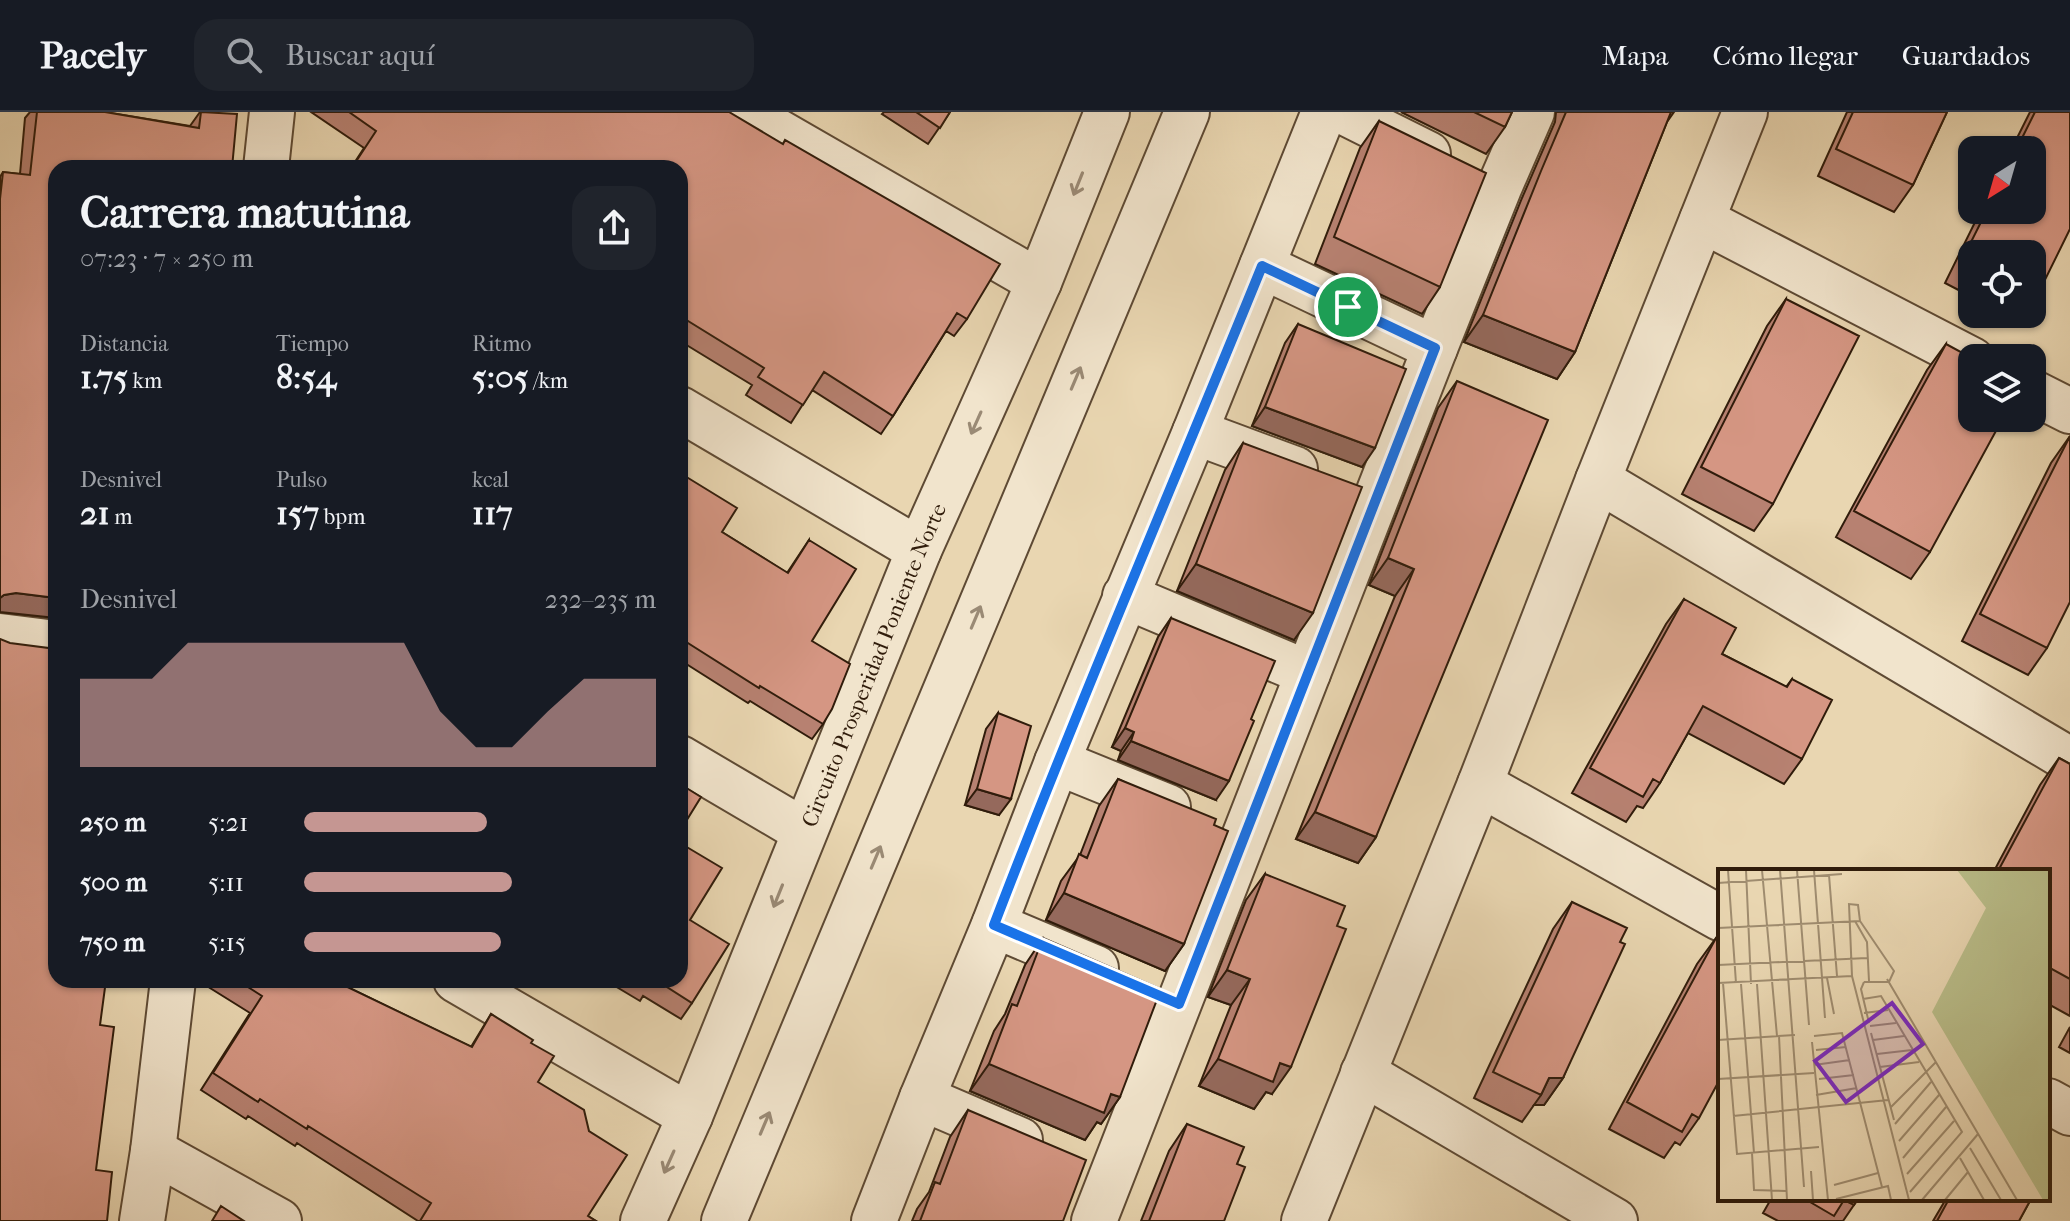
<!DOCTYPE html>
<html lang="es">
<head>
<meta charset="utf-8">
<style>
	body { margin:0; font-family:"IM FELL French Canon",serif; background:#20242c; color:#f1f3f6; height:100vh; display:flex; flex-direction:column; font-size:30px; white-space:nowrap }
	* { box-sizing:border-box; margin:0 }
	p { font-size:26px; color:#9ea1a6 }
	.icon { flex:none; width:44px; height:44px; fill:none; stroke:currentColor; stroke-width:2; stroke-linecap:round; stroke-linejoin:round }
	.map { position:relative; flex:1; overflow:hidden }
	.sheet { position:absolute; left:48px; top:48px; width:640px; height:828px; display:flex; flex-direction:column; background:#171b24; border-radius:24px; box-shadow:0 2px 6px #0004 }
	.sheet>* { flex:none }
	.needle { width:52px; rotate:217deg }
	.tools { position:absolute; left:1958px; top:24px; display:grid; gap:16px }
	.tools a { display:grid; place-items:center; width:88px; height:88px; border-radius:16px; background:#171b24; box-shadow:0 2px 6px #0004; font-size:40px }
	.pin { position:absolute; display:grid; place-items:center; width:68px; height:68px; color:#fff; margin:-34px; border:4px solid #fff; border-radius:50%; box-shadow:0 2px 8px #0007 }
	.round { display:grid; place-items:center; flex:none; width:84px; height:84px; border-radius:24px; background:#20242c }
	.head { display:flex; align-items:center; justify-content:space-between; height:136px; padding:0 32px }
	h1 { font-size:44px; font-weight:700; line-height:60px }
	.metrics { display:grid; grid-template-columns:repeat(3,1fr); gap:12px; height:136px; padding:8px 32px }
	.metrics div { display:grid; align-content:center }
	.metrics b { font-size:34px; font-weight:700 }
	.metrics small { font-size:22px; font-weight:400 }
	.metrics p { font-size:22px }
	.chart { height:224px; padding:16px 32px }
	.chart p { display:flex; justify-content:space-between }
	.chart svg { width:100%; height:144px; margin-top:8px; fill:#c59692; opacity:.7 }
	ul { padding:0 32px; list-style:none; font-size:26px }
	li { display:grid; grid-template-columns:128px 96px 1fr; align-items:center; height:60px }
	li i { height:20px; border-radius:10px; background:#c59692 }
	header { display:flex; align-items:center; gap:48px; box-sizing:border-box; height:112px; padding:0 40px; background:#171b24; border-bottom:2px solid #363941 }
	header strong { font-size:38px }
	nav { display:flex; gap:44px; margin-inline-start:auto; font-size:28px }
	.search { width:560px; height:72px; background:#20242c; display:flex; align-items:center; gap:20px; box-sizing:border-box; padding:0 28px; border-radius:24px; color:#9ea1a6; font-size:30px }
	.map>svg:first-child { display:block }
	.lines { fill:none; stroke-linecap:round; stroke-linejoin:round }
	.minor-casing { stroke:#5e4a34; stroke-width:48 }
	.minor { stroke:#f1e4cc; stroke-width:44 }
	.wall { fill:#b78171; stroke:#301c0b; stroke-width:2 }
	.shaded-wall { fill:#95695c; stroke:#301c0b; stroke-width:2 }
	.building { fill:#d59683; stroke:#301c0b; stroke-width:2 }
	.oneway { stroke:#9a8a75 }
	.route-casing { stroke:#fff; stroke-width:16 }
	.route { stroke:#1a73e8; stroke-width:10 }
	.labels { text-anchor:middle; stroke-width:7; stroke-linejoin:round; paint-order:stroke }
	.street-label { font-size:22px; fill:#301c0b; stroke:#f1e4cc }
	.inset-road { fill:none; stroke:#9f8c6f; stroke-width:2 }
	.view { fill:#7b2cbf; fill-opacity:0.15; stroke:#7b2cbf; stroke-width:4 }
	.inset-edge { fill:none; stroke:#301c0b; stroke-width:4 }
</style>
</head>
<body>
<header>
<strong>Pacely</strong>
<div class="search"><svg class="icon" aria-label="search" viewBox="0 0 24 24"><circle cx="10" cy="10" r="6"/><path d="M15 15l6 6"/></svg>Buscar aquí</div>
<nav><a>Mapa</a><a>Cómo llegar</a><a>Guardados</a></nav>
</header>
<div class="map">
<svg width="2070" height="1109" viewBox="0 0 2070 1109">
	<rect width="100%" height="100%" fill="#e9d6b1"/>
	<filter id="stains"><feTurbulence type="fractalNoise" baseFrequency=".0025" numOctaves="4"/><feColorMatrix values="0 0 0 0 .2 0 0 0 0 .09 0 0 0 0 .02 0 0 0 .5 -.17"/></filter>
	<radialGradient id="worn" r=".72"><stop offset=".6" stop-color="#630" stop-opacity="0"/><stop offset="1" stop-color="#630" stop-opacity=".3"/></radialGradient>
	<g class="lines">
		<!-- minor casing -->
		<g class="minor-casing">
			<g id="minor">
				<path d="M 744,0 L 1039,170"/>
				<path d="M 1344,0 L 1428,42"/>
				<path d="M 266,56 L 272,0"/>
				<path d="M 1702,108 L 1972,248"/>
				<path d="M 1262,154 L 1435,236"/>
				<path d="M 2032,280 L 2070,299"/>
				<path d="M 680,297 L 919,438"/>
				<path d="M 1195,320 L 1295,357"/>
				<path d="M 1598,368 L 2070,648"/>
				<path d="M 1125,484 L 1308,561"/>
				<path d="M 0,524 L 56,531"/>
				<path d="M 680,646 L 804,719"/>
				<path d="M 1057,650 L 1168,695"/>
				<path d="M 1480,672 L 1720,806"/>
				<path d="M 994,813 L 1096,856"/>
				<path d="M 456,868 L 690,1004"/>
				<path d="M 1363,961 L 1615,1109"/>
				<path d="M 922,986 L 1020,1028"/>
				<path d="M 2048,989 L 2070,1001"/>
				<path d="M 153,1039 L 279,1109"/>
				<path d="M 142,1109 L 153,1039 L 173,868"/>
				<path id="s1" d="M 643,1109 L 690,1004 L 919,438 L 1039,170 L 1107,0"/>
				<path d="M 724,1109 L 1187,0"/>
				<path d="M 874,1109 L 922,986 L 994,813 L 1057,650 L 1195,320 L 1324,0"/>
				<path d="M 1094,1109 L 1435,236 L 1499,76 L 1532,0"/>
				<path d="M 1304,1109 L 1480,672 L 1598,368 L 1745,0"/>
			</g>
		</g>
		<!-- minor -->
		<use href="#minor" class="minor"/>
	</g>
	<!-- wall -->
	<path class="wall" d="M 30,0 L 105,0 L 190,14 L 200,0 L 214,0 L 232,56 L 56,56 L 56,506 L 0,500 L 0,65 L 3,60 L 20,62 L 25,6 Z
		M 311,0 L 729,0 L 967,207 L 954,224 L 946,219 L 893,304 L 881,322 L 812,278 L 791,311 L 746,283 L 752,273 L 680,229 L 680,56 L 351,56 L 364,36 Z
		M 884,0 L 950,0 L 928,32 L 882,2 Z
		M 1401,0 L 1512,0 L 1505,15 L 1486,42 Z
		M 1556,0 L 1674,0 L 1667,10 L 1575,240 L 1557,267 L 1464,230 L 1522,86 L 1555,10 Z
		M 1847,0 L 1947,0 L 1913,73 L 1894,100 L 1818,64 Z
		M 2030,0 L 2070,0 L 2038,182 L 2032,190 L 2032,142 L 1972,142 L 1972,185 L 1945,171 L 1981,98 L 2032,98 L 2032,38 L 2011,38 Z
		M 1379,9 L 1440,175 L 1422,202 L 1315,152 L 1360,36 Z
		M 1786,187 L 1773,392 L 1754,419 L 1682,382 L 1767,214 Z
		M 2006,202 L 2024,202 L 2019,209 Z
		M 1298,212 L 1362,355 L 1252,314 L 1285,231 Z
		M 1946,232 L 1930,440 L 1911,467 L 1836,425 L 1927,258 Z
		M 1457,269 L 1376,725 L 1358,751 L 1296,727 L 1395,484 L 1369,473 L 1438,296 Z
		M 2070,324 L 2047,536 L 2028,563 L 1962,529 L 2051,351 Z
		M 1243,331 L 1294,528 L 1177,479 L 1225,358 Z
		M 680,361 L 722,420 L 787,461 L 809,428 L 812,529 L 823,612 L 812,627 L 750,589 L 748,591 L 680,548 Z
		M 1684,487 L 1722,542 L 1786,575 L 1792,567 L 1802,647 L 1784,672 L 1688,621 L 1660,671 L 1643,696 L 1637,694 L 1626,710 L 1572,681 L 1666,512 Z
		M 1171,506 L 1216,688 L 1118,648 L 1121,639 L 1112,635 L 1158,525 Z
		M 998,601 L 999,703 L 965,693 L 986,617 Z
		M 2059,646 L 2070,652 L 2070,904 L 2048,892 L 2048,759 L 1994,759 L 2040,673 Z
		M 1118,667 L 1214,713 L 1184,832 L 1165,859 L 1046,808 L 1061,769 L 1080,743 L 1099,694 Z
		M 1265,762 L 1272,982 L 1266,980 L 1254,997 L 1199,974 L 1231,893 L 1208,885 L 1246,788 Z
		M 1572,790 L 1620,830 L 1563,966 L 1544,993 L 1534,993 L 1522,1010 L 1474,986 L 1553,817 Z
		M 690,808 L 692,891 L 681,907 L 643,884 L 640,889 L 605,868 L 680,868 Z
		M 1043,826 L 1120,985 L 1101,1012 L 1097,1010 L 1085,1028 L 970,979 L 994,919 L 1005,902 L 1025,853 Z
		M 1716,826 L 1699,1006 L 1680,1033 L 1675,1030 L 1664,1046 L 1609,1017 L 1697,852 Z
		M 204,868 L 333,868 L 471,935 L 491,902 L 531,931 L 538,970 L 588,1104 L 596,1109 L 418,1109 L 297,1031 L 295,1034 L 248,1004 L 246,1007 L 201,978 L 250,901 L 202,871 Z
		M 2070,915 L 2070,941 L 2059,935 Z
		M 968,998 L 1063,1109 L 912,1109 L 917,1097 L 929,1080 L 950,1025 Z
		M 1187,1012 L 1237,1052 L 1224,1109 L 1141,1109 L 1169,1039 Z
		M 1771,1087 L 1858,1087 L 1843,1109 L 1778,1109 L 1763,1101 Z
		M 1946,1087 L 2031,1087 L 2019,1109 L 1933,1109 Z"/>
	<!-- shaded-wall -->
	<path class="shaded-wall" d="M 1483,203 L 1575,240 L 1557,267 L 1464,230 Z
		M 1265,295 L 1375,336 L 1362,355 L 1252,314 Z
		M 1388,446 L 1414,457 L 1395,484 L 1369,473 Z
		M 1196,452 L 1313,501 L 1294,528 L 1177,479 Z
		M 16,481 L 56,486 L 56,506 L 0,500 L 0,486 L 4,483 Z
		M 1125,616 L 1134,620 L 1121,639 L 1112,635 Z
		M 1131,629 L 1229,669 L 1216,688 L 1118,648 Z
		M 977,677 L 1011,687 L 999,703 L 965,693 Z
		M 1315,700 L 1376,725 L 1358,751 L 1296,727 Z
		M 1064,781 L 1184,832 L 1165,859 L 1046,808 Z
		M 1227,858 L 1250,867 L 1231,893 L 1208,885 Z
		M 1218,947 L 1280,951 L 1291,955 L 1272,982 L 1266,980 L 1254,997 L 1199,974 Z
		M 989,952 L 1111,982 L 1120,985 L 1101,1012 L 1097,1010 L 1085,1028 L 970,979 Z
		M 1549,966 L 1563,966 L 1544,993 L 1534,993 L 1541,983 Z"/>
	<!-- building -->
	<path class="building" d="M 37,0 L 105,0 L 199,16 L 201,0 L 237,2 L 232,56 L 56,56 L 56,486 L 16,481 L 4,483 L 0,486 L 0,87 L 3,60 L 30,63 Z
		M 349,0 L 729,0 L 783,32 L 785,28 L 1000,152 L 967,207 L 957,201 L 893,304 L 824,260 L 803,293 L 758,265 L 764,256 L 680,204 L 680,56 L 370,56 L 357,48 L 376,19 Z
		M 916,0 L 950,0 L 940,16 Z
		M 1474,0 L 1512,0 L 1505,15 Z
		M 1566,0 L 1671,0 L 1575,240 L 1483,203 L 1541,59 Z
		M 1853,0 L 1947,0 L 1913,73 L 1836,37 Z
		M 2035,0 L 2070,0 L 2070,117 L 2038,182 L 2032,179 L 2032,142 L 1972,142 L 1972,148 L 1964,144 L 1987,98 L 2032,98 L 2032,38 L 2016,38 Z
		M 1379,9 L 1486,61 L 1440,175 L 1334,125 Z
		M 1786,187 L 1859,224 L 1773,392 L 1701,355 Z
		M 1298,212 L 1406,257 L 1375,336 L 1265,295 Z
		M 1946,232 L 1972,246 L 1972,306 L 2003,306 L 1930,440 L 1854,399 Z
		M 1457,269 L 1548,308 L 1376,725 L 1315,700 L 1414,457 L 1388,446 Z
		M 2070,324 L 2070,490 L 2047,536 L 1980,502 Z
		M 1243,331 L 1362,375 L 1313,501 L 1196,452 Z
		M 680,361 L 737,396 L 722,420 L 788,461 L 809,428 L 856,457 L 812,529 L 850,552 L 832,597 L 823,612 L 760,574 L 759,576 L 680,526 Z
		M 1684,487 L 1736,516 L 1722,542 L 1787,575 L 1792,567 L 1832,588 L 1802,647 L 1703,594 L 1660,671 L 1653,667 L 1643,685 L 1590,656 Z
		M 1171,506 L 1275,549 L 1251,607 L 1254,609 L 1229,669 L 1131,629 L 1134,620 L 1125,616 Z
		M 0,527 L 10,531 L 56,537 L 56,868 L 106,868 L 100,913 L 114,915 L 96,1058 L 112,1060 L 107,1109 L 0,1109 Z
		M 998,601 L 1031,614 L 1011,687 L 977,677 Z
		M 2059,646 L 2070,652 L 2070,867 L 2048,855 L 2048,759 L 1998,759 Z
		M 1118,667 L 1216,707 L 1214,713 L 1228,719 L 1184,832 L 1064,781 L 1079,742 L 1087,746 Z
		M 680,672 L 701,685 L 680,719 Z
		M 680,731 L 722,756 L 690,808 L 729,832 L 692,891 L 656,868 L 680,868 Z
		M 1265,762 L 1345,794 L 1337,814 L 1346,817 L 1291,955 L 1280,951 L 1273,970 L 1218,947 L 1250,867 L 1227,858 Z
		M 1572,790 L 1627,816 L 1620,830 L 1625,832 L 1563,966 L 1549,966 L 1541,983 L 1493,960 Z
		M 1043,826 L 1161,877 L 1120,985 L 1111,982 L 1104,1001 L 989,952 L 1012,892 L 1017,894 Z
		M 1716,826 L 1720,828 L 1720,967 L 1699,1006 L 1692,1002 L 1682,1020 L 1627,990 Z
		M 237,868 L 333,868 L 472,935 L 491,902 L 533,928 L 531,931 L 554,944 L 538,970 L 584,998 L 589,1019 L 627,1043 L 588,1104 L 596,1109 L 420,1109 L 431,1091 L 308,1014 L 307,1017 L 260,987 L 258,990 L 213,961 L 262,884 Z
		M 643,868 L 654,868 L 651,873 Z
		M 968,998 L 1086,1048 L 1063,1109 L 920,1109 L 935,1070 L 940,1072 Z
		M 1187,1012 L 1244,1035 L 1237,1052 L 1245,1055 L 1224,1109 L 1149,1109 Z
		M 1805,1087 L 1858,1087 L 1854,1093 L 1844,1088 L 1834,1104 Z
		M 1949,1087 L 2031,1087 L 2019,1109 L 1937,1109 Z
		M 221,1094 L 244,1109 L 212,1109 Z"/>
	<!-- one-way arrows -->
	<defs><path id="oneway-shaft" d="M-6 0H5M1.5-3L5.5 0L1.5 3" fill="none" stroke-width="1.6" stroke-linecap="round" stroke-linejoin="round" transform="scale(2)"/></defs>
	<g class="oneway">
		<use href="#oneway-shaft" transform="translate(1078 72) rotate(112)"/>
		<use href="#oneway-shaft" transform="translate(1076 266) rotate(-67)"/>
		<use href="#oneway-shaft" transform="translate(976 311) rotate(114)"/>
		<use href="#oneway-shaft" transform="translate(976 505) rotate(-67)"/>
		<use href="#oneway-shaft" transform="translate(876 745) rotate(-67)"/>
		<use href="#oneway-shaft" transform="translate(778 784) rotate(112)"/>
		<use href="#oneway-shaft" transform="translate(765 1011) rotate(-67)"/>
		<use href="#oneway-shaft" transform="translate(669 1050) rotate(114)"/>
	</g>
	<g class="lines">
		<!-- route casing -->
		<g class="route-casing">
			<path id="route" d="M 1262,154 L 1435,236 L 1179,892 L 994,813 C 1079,591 1173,373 1262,154 Z"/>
		</g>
		<!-- route -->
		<use href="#route" class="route"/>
	</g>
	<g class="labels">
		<!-- street labels -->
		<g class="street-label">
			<text dy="8" stroke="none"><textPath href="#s1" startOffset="602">Circuito Prosperidad Poniente Norte</textPath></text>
		</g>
	</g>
	<!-- overview -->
	<g transform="translate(1718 757)">
		<rect width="332" height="332" fill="#e9d6b1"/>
		<path d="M 239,1 L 332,1 L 332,331 L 325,331 L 214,143 L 268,39 Z" fill="#b9bd89"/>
		<path class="inset-road" d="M 10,1 L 18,114M 28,1 L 33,115M 44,1 L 59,167M 62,1 L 86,318M 79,1 L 91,156M 96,1 L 107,149M 111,6 L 119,107M 0,14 L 124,5M 137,52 L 149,73 L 151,112M 0,59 L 142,52M 0,96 L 149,89M 109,109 L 116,145M 169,110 L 299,331M 146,113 L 171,113 L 176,102 L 142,52 L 140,36 L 131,35 L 134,107 L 191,331M 146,113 L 143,120 L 151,154M 0,114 L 134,107M 5,114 L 19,285 L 101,278M 23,115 L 36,284M 39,115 L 54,331M 145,130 L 163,127 L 244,263 L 192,323M 146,144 L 170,141M 152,157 L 178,154M 153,164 L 176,251M 61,167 L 69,331M 96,167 L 124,164 L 164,318M 0,171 L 77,166M 155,171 L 186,167M 94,173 L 110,331M 98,181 L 128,178M 159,185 L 194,181M 96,196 L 132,191M 162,198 L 201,193M 0,210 L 96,204M 101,210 L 136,206M 98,226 L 139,219M 173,238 L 218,193M 15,247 L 170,231M 177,255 L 213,213M 181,272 L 221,226M 252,279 L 283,331M 34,284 L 36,321 L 68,322M 185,289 L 228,238M 242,289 L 266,331M 93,302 L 95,331M 189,305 L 236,252M 116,316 L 160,304M 118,330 L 170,317 L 173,331M 204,331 L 260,265M 227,331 L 250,303"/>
		<path class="view" d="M 174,134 L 205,175 L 128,233 L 97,192 Z"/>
		<rect width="332" height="332" class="inset-edge"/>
	</g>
	<rect width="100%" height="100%" filter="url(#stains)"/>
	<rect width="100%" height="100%" fill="url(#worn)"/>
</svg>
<div class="tools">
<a><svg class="needle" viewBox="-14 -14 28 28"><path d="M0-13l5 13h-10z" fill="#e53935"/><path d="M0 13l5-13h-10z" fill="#9ea1a6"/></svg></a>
<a><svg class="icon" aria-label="locate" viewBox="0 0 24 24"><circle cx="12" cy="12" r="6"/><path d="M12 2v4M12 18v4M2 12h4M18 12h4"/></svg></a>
<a><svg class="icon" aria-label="layers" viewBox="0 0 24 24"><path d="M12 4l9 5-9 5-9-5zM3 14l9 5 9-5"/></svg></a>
</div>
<div class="pin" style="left:1348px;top:195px;background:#1e9e55"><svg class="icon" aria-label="arrive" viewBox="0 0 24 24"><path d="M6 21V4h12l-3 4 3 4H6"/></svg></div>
<section class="sheet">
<div class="head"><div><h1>Carrera matutina</h1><p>07:23 · 7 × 250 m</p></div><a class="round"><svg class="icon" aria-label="share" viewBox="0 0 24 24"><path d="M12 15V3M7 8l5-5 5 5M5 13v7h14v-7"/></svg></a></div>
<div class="metrics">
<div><p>Distancia</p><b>1.75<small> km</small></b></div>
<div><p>Tiempo</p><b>8:54</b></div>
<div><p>Ritmo</p><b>5:05<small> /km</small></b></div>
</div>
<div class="metrics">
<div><p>Desnivel</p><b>21<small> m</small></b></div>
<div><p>Pulso</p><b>157<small> bpm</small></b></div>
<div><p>kcal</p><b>117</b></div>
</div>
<div class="chart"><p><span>Desnivel</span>232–235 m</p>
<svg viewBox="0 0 160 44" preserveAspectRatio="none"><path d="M0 44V17L10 17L20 17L30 6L40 6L50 6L60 6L70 6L80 6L90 6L100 27L110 38L120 38L130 27L140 17L150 17L160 17V44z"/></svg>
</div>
<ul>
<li><b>250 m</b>5:21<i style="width:52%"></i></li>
<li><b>500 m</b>5:11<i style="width:59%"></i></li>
<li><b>750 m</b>5:15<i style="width:56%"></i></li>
</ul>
</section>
</div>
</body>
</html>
